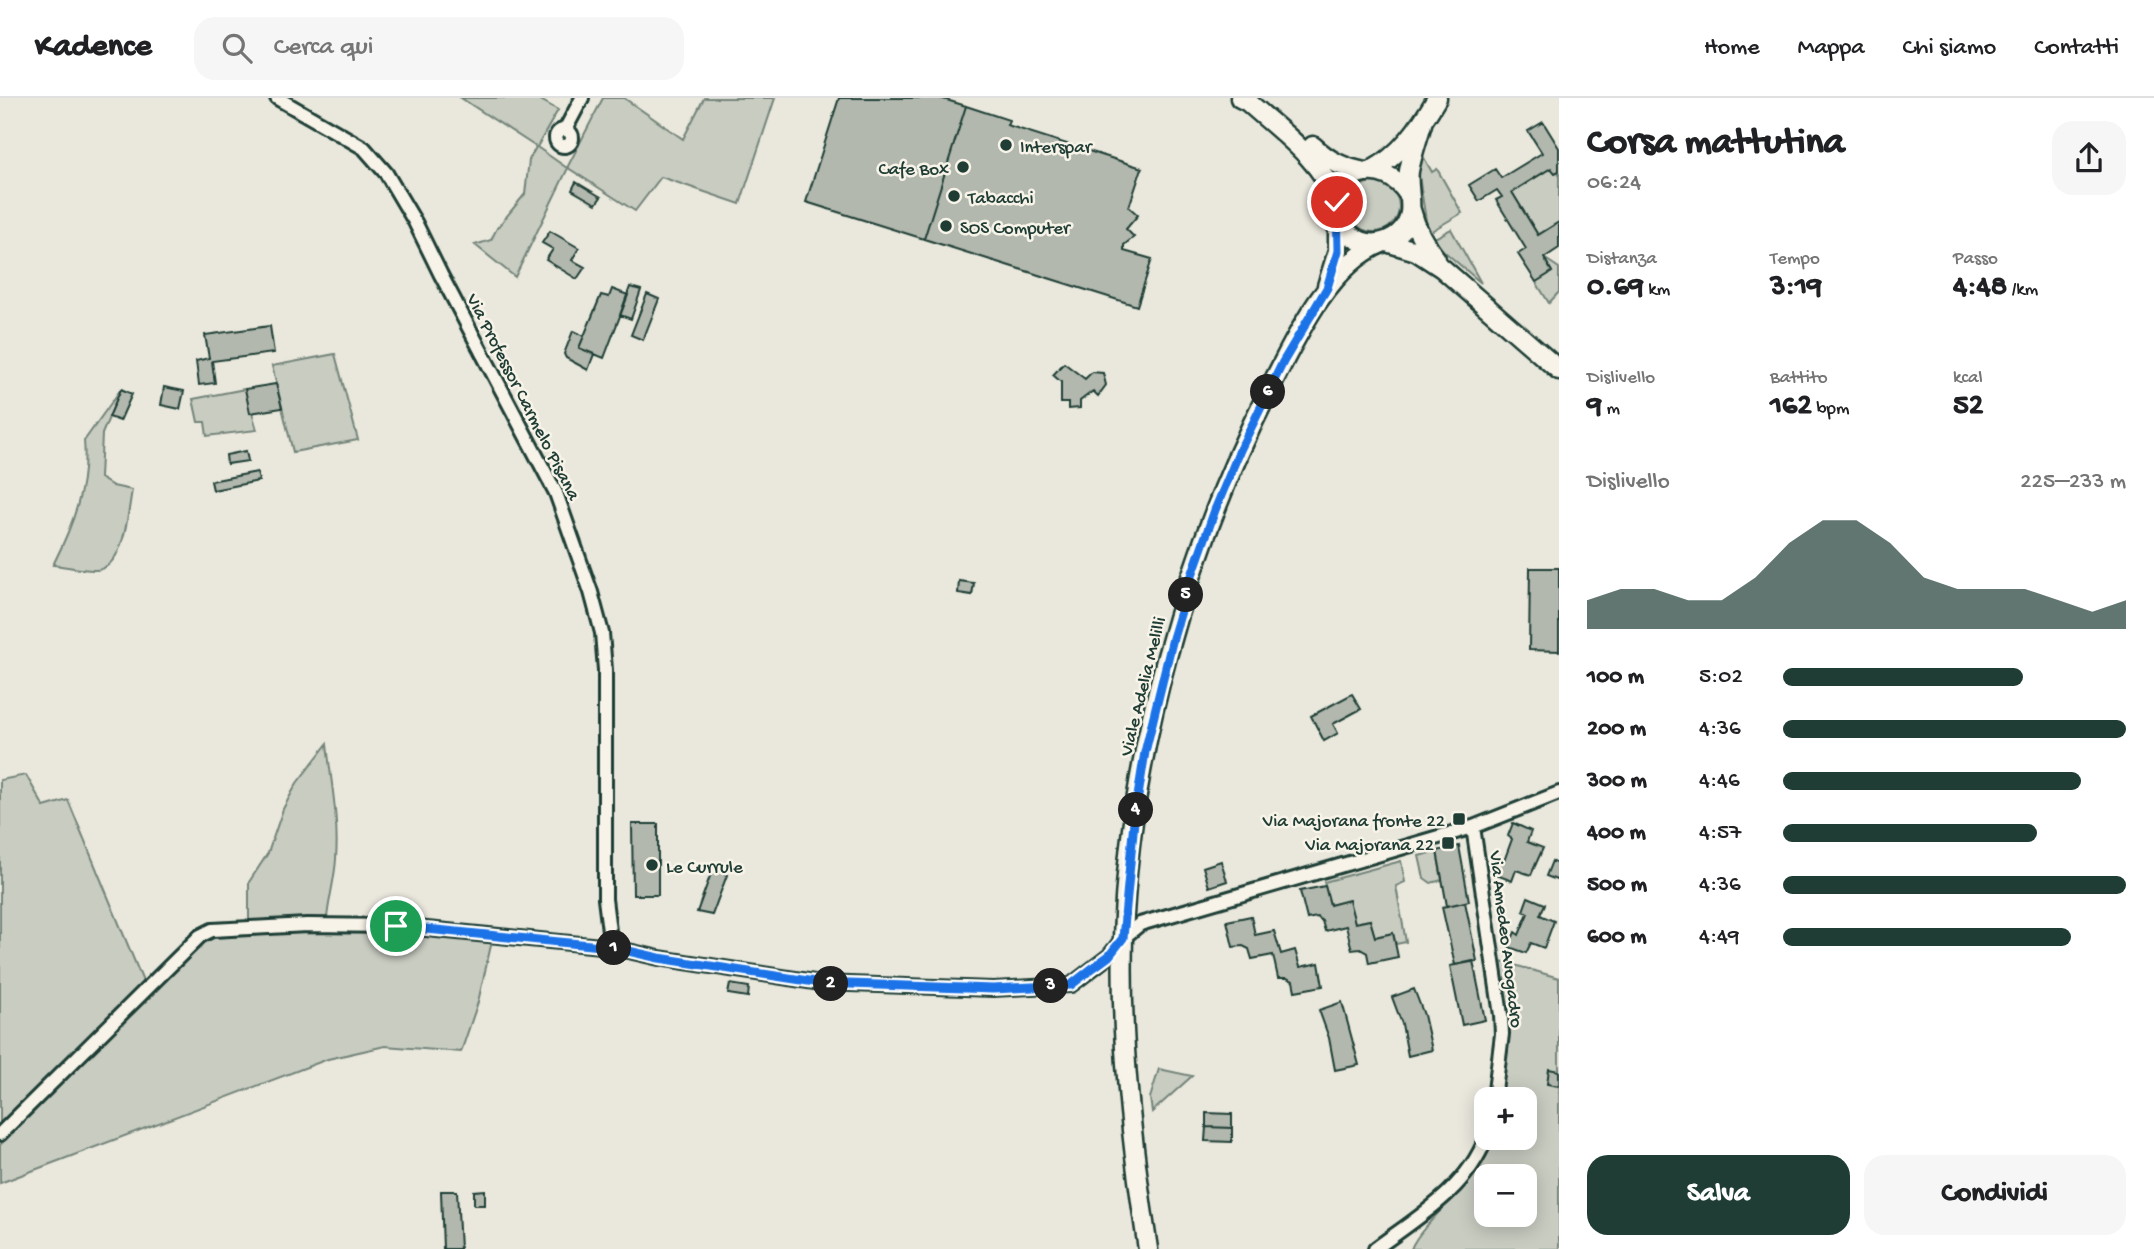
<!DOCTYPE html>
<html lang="it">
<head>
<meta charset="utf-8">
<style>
	body { margin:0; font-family:"Gochi Hand",sans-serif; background:#f6f6f6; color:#202124; height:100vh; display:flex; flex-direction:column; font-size:26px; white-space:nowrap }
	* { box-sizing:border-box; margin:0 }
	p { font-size:23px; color:#757577 }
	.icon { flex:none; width:38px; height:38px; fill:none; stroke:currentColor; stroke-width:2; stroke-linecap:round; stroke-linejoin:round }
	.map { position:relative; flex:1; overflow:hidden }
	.details { display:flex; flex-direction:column; background:#fff; width:595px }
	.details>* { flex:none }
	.tools { position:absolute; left:1474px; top:989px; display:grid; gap:14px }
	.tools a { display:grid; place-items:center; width:63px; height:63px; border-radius:14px; background:#fff; box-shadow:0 4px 18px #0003; font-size:35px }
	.pin { position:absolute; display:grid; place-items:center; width:60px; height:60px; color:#fff; margin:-30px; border:4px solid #fff; border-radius:50%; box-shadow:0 2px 7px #0007 }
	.km { position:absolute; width:35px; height:35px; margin:-18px; border-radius:50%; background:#222; color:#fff; font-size:19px; line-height:35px; text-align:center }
	.round { display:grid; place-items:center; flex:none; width:74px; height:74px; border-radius:21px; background:#f6f6f6 }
	.overview { display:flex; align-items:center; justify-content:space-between; height:119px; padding:0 28px }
	h1 { font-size:38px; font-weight:700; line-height:52px }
	.figures { display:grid; grid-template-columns:repeat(3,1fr); gap:10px; height:119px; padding:7px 28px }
	.figures div { display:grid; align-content:center }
	.figures b { font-size:30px; font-weight:700 }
	.figures small { font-size:19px; font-weight:400 }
	.figures p { font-size:19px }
	.chart { height:196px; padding:14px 28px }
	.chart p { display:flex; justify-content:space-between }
	.chart svg { width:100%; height:126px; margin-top:7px; fill:#1f3d34; opacity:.7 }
	.primary-button { display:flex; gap:14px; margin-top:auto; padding:14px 28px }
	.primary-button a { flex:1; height:80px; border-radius:21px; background:#1f3d34; color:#fff; font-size:28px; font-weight:700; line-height:80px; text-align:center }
	.primary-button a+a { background:#f6f6f6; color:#202124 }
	ul { padding:0 28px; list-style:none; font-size:23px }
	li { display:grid; grid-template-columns:112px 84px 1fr; align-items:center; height:52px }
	li i { height:18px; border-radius:9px; background:#1f3d34 }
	header { display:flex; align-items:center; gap:42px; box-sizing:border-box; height:98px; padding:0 35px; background:#fff; border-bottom:2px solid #e0e0e0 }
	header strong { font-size:33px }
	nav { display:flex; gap:38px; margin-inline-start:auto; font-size:24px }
	.search { width:490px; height:63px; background:#f6f6f6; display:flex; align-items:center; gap:18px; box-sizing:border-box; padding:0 24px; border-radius:21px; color:#757577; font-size:26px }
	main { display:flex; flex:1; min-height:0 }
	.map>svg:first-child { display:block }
	.green { fill:#c8ccc1; stroke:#74847a; stroke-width:2; fill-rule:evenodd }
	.building { fill:#b2b8ae; stroke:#1f3d34; stroke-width:2 }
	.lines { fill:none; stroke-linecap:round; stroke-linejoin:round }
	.street-casing { stroke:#1f3d34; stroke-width:18 }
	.secondary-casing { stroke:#1f3d34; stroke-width:23 }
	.street { stroke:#f7f3e8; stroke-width:12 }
	.secondary { stroke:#f7f3e8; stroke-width:18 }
	.route-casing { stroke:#fff; stroke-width:14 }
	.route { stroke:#1a73e8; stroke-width:9 }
	.poi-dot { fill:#1f3d34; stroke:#f7f3e8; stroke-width:2.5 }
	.labels { text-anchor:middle; stroke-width:5; stroke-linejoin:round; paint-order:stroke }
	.poi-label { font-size:19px; fill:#1f3d34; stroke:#f7f3e8; text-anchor:start }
	.street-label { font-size:19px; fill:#1f3d34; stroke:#f7f3e8 }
</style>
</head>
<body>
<header>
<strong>Kadence</strong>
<div class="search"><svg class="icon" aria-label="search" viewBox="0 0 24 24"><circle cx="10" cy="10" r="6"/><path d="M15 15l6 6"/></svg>Cerca qui</div>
<nav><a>Home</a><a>Mappa</a><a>Chi siamo</a><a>Contatti</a></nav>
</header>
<main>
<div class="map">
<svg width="1559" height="1151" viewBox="0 0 1559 1151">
	<rect width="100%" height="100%" fill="#eae8dd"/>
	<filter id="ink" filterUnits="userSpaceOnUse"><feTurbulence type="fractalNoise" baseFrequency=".0143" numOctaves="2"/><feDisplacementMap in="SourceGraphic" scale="14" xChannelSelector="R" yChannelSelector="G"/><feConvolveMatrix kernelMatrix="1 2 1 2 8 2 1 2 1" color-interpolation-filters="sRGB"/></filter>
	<g filter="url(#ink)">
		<!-- green -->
		<path class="green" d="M 461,0 L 537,0 L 558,12 L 537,49 L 567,70 L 603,0 L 624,0 L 683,41 L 704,0 L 775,0 L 740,106 L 661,79 L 635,113 L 568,70 L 515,179 L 475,147 L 491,142 L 497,130 L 525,96 L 529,62 L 536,49 Z
			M 1423,58 L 1432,74 L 1437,71 L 1462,115 L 1428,135 L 1418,72 Z
			M 1551,70 L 1555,75 L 1559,73 L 1559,124 L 1538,137 L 1512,94 Z
			M1349 109a25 25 0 1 1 50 0a25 25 0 1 1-50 0Z
			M 1451,131 L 1481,185 L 1431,142 Z
			M 1544,160 L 1559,170 L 1559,194 L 1549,205 L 1536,184 L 1552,174 Z
			M 335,256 L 358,342 L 293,354 L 272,268 Z
			M 121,291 L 102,336 L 100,380 L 113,388 L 132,392 C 128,413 125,470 96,472 C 83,473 66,468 53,467 C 73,427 88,388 84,343 Z
			M 245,291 L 257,332 L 207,338 L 205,324 L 198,324 L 193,301 Z
			M 327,646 C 331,684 339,722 336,761 C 335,780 329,800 327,820 L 249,823 L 249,784 L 268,755 L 283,711 L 297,685 Z
			M 26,677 L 44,709 L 68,702 L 144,886 L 0,1027 L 0,682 Z
			M 1437,753 L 1442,782 L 1431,785 L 1424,780 L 1419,758 Z
			M 1401,763 L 1405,784 L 1396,788 L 1406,844 L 1396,846 L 1393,835 L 1375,839 L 1370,822 L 1355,825 L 1348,803 L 1330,807 L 1324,784 Z
			M 296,833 L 364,834 L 492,843 L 478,904 L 461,954 L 385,948 L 328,961 L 0,1085 L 0,1047 L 199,846 L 218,836 Z
			M 1501,863 L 1559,880 L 1559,1151 L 1411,1151 C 1415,1140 1423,1132 1430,1124 C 1454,1097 1482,1075 1492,1040 L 1524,1040 L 1524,1001 L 1500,1001 C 1509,949 1507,915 1501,863 ZM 1486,1078 L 1524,1078 L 1524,1116 L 1486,1116 Z
			M 1159,971 L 1192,978 L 1152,1014 L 1150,1000 Z"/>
		<!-- building -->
		<path class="building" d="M 839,0 L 940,0 L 966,8 L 924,141 L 806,104 Z
			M 966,8 L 1009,22 L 1007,27 L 1142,70 L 1129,109 L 1138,117 L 1126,131 L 1134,139 L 1124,147 L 1124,153 L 1152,161 L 1137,208 L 924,141 Z
			M 1543,24 L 1559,50 L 1559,73 L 1555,75 L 1551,70 L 1512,94 L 1538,137 L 1559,124 L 1559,150 L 1544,160 L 1552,174 L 1536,184 L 1518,156 L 1526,151 L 1496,102 L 1502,99 L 1497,92 L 1479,103 L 1469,87 L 1495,71 L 1501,80 L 1542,55 L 1528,33 Z
			M 576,84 L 601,99 L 596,106 L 572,92 Z
			M 550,133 L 579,150 L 572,162 L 585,169 L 577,181 L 546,162 L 553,151 L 542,145 Z
			M 630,189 L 641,192 L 631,221 L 620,217 Z
			M 612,191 L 628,197 L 604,260 L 579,250 L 601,197 L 609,199 Z
			M 647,196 L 659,201 L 643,242 L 631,237 Z
			M 270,228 L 274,255 L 212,263 L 215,285 L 199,287 L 196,263 L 209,260 L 205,237 Z
			M 573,233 L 584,238 L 579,250 L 594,256 L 588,272 L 566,260 L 564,256 Z
			M 1064,265 L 1085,281 L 1092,274 L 1103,275 L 1106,287 L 1098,298 L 1093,293 L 1080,303 L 1080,310 L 1068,311 L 1068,305 L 1061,305 L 1061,284 L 1053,277 Z
			M 276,286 L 282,310 L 250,315 L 245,291 Z
			M 164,289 L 184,293 L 180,311 L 161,307 Z
			M 121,291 L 132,296 L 120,323 L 109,319 Z
			M 246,353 L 248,363 L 227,366 L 226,357 Z
			M 257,374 L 259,383 L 213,392 L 211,383 Z
			M 1530,470 L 1559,470 L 1559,553 L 1529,552 Z
			M 959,483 L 974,485 L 972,497 L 958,495 Z
			M 1352,596 L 1361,611 L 1333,626 L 1338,635 L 1324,643 L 1311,618 Z
			M 1513,725 L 1531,733 L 1527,744 L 1543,750 L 1531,777 L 1516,772 L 1512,783 L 1494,776 L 1499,761 L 1504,763 L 1512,741 L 1508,738 Z
			M 632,726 L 658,726 L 658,797 L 633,797 Z
			M 1459,748 L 1469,803 L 1447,808 L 1437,753 Z
			M 1559,762 L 1559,783 L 1546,778 L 1552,763 L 1557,766 Z
			M 1221,763 L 1227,783 L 1209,789 L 1203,769 Z
			M 713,770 L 727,777 L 712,817 L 697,814 Z
			M 1325,788 L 1330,807 L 1349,802 L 1355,825 L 1370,822 L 1375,839 L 1393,835 L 1398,859 L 1369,865 L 1367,855 L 1360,851 L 1352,852 L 1346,828 L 1325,833 L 1322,823 L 1317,819 L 1307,821 L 1300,793 Z
			M 1528,799 L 1545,806 L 1540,817 L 1554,823 L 1544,850 L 1531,845 L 1526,855 L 1509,849 L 1515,834 L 1519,837 L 1528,815 L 1523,813 Z
			M 1465,804 L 1477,863 L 1455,867 L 1442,809 Z
			M 1251,818 L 1255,837 L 1274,833 L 1281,856 L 1295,852 L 1300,869 L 1319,865 L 1323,888 L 1295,893 L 1293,883 L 1287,880 L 1278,880 L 1273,857 L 1252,861 L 1249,851 L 1243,848 L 1233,849 L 1227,823 Z
			M 1473,863 L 1485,922 L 1462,927 L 1450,868 Z
			M 730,886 L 749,889 L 748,899 L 728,896 Z
			M 1414,891 L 1424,917 L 1432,952 L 1408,958 L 1402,926 L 1392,899 Z
			M 1342,904 L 1359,967 L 1335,972 L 1329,940 L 1319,912 Z
			M 1549,971 L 1559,973 L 1559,988 L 1547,986 Z
			M 1206,1015 L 1232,1016 L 1232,1030 L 1206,1029 Z
			M 1206,1029 L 1232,1030 L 1232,1044 L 1205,1043 Z
			M 485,1092 L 485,1107 L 474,1107 L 474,1093 Z
			M 441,1093 L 457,1093 L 460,1151 L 443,1151 Z"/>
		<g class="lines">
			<!-- street casing -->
			<g class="street-casing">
				<path id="street" d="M 277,0 L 364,50 L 386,75 L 415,124 L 441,177 L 556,395 L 591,494 L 602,535 L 605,572 L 605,801 L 611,849
					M556 40a8 8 0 1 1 16 0a8 8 0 1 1-16 0Z
					M 565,32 L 582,0
					M 1473,729 L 1501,917 L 1502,936 L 1494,1001
					M 0,1036 L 200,838 L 212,832 L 307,827 L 396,828 L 611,849 L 659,860 L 821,885 L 993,891 L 1071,887 L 1109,858 L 1123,840 L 1140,826 L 1473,729 L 1559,695
					M 1375,1151 C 1418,1119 1466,1092 1486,1040"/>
			</g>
			<!-- secondary casing -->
			<g class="secondary-casing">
				<path id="secondary" d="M 1240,0 L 1248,4 C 1281,34 1321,61 1337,104
					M 1313,48 C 1329,63 1343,70 1365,74
					M 1371,73 C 1401,57 1420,29 1437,0
					M 1408,96 C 1386,61 1337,68 1337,111 C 1338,122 1343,132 1352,138 C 1373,154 1405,142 1410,115 C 1412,102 1407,87 1409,73 C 1412,57 1417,42 1422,26
					M 1411,112 C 1416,132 1424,145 1436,161
					M 1386,144 L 1416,153 L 1442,170 L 1559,272
					M 1327,188 L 1338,153 L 1338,120
					M 1148,1151 C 1132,1048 1120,944 1123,840 C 1129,655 1186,456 1269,292 C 1294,243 1328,167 1382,145"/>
			</g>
			<!-- street -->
			<use href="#street" class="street"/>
			<!-- secondary -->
			<use href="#secondary" class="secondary"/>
		</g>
	</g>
	<g class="lines" filter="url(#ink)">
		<!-- route casing -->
		<g class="route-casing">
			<path id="route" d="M 396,828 L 611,849 L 659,860 L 821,885 L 993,891 L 1071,887 L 1094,869 L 1109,858 L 1123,840 L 1134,723 L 1145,654 L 1173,540 L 1191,480 L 1215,412 L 1240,352 L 1283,264 L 1327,190 L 1338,153 L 1337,104"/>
		</g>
		<!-- route -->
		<use href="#route" class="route"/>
	</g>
	<!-- markers -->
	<g class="poi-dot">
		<circle cx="1006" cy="47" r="7"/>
		<circle cx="963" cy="69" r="7"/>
		<circle cx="954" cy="98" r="7"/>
		<circle cx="946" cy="128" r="7"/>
		<rect x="1452" y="714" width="14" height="14" rx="3.5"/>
		<rect x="1441" y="738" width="14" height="14" rx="3.5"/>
		<circle cx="652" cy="767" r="7"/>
	</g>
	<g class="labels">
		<!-- poi labels -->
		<g class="poi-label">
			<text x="1020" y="54">Interspar</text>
			<text x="949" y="76" text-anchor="end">Cafe Box</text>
			<text x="968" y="105">Tabacchi</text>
			<text x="960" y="135">SOS Computer</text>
			<text x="1445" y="728" text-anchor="end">Via Majorana fronte 22</text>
			<text x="1434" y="752" text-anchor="end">Via Majorana 22</text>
			<text x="666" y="774">Le Currule</text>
		</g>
		<!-- street labels -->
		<g class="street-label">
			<text transform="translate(525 298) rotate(63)" y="7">Via Professor Carmelo Pisana</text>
			<text transform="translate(1141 588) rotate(-76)" y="7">Viale Adelia Melilli</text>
			<text transform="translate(1508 841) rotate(83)" y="7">Via Amedeo Avogadro</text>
		</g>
	</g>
</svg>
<div class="tools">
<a>+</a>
<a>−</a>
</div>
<div class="pin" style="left:396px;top:828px;background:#1e9e55"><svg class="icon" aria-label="arrive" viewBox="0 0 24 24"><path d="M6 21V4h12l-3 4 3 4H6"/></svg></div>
<div class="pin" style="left:1337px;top:104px;background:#d93025"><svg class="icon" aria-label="check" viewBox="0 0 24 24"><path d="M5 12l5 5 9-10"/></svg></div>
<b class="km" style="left:614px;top:850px">1</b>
<b class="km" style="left:831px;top:886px">2</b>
<b class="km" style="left:1051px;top:888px">3</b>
<b class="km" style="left:1136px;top:712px">4</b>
<b class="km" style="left:1186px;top:497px">5</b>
<b class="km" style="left:1268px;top:294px">6</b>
</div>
<section class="details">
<div class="overview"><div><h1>Corsa mattutina</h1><p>06:24</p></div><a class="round"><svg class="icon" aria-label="share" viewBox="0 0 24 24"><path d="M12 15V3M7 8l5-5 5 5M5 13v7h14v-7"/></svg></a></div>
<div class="figures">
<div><p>Distanza</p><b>0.69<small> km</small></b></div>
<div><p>Tempo</p><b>3:19</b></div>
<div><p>Passo</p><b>4:48<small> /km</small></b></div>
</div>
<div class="figures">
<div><p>Dislivello</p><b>9<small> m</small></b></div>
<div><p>Battito</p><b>162<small> bpm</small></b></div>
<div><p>kcal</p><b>52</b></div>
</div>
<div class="chart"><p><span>Dislivello</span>225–233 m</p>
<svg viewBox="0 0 160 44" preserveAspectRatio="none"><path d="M0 44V34L10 30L20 30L30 34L40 34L50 26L60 14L70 6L80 6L90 14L100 26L110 30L120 30L130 30L140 34L150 38L160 34V44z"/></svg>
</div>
<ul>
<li><b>100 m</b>5:02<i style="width:70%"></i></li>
<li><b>200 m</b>4:36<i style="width:100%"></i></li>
<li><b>300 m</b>4:46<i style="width:87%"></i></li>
<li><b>400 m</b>4:57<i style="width:74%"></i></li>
<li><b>500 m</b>4:36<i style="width:100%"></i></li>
<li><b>600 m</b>4:49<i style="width:84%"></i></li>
</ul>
<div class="primary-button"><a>Salva</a><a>Condividi</a></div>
</section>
</main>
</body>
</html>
